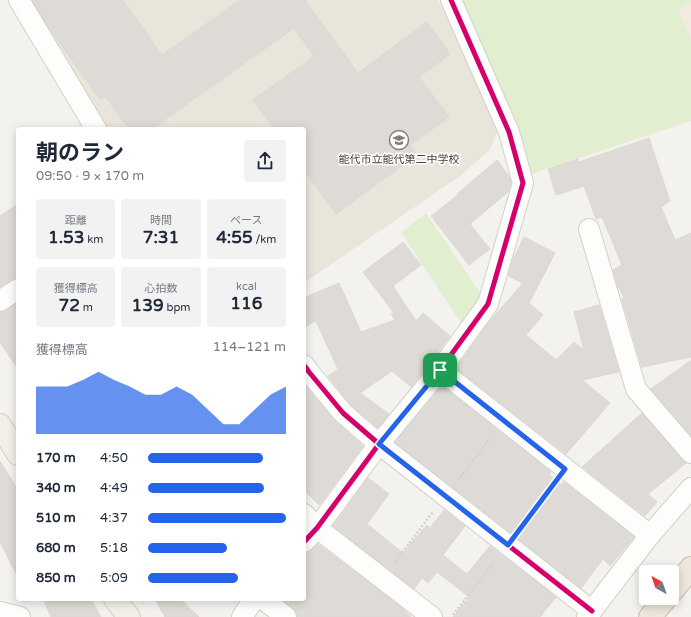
<!DOCTYPE html>
<html lang="ja">
<head>
<meta charset="utf-8">
<style>
	body { margin:0; font-family:"Varela Round","Noto Sans JP",sans-serif; background:#f2f2f3; color:#1f2937; height:100vh; display:flex; flex-direction:column; font-size:15px; white-space:nowrap }
	* { box-sizing:border-box; margin:0 }
	p { font-size:13px; color:#747a83 }
	.icon { flex:none; width:22px; height:22px; fill:none; stroke:currentColor; stroke-width:2; stroke-linecap:round; stroke-linejoin:round }
	.map { position:relative; flex:1; overflow:hidden }
	.details { position:absolute; left:16px; top:127px; width:290px; height:474px; display:flex; flex-direction:column; background:#fff; border-radius:4px; box-shadow:0 2px 10px #0003 }
	.details>* { flex:none }
	.needle { width:26px; rotate:320deg }
	.buttons { position:absolute; left:639px; top:565px; display:grid; gap:8px }
	.buttons a { display:grid; place-items:center; width:40px; height:40px; border-radius:4px; background:#fff; box-shadow:0 2px 10px #0003; font-size:20px }
	.pin { position:absolute; display:grid; place-items:center; width:34px; height:34px; color:#fff; margin:-17px; border-radius:8px; box-shadow:0 2px 6px #0006 }
	.round { display:grid; place-items:center; flex:none; width:42px; height:42px; border-radius:4px; background:#f2f2f3 }
	.overview { display:flex; align-items:center; justify-content:space-between; height:68px; padding:0 20px }
	h1 { font-size:22px; font-weight:700; line-height:30px }
	.stats { display:grid; grid-template-columns:repeat(3,1fr); gap:6px; height:68px; padding:4px 20px }
	.stats div { display:grid; align-content:center; border-radius:4px; background:#f2f2f3; text-align:center }
	.stats b { font-size:17px; font-weight:700 }
	.stats small { font-size:11px; font-weight:400 }
	.stats p { font-size:11px }
	.chart { height:112px; padding:8px 20px }
	.chart p { display:flex; justify-content:space-between }
	.chart svg { width:100%; height:72px; margin-top:4px; fill:#2563eb; opacity:.7 }
	ul { padding:0 20px; list-style:none; font-size:13px }
	li { display:grid; grid-template-columns:64px 48px 1fr; align-items:center; height:30px }
	li i { height:10px; border-radius:5px; background:#2563eb }
	.map>svg:first-child { display:block }
	.commercial { fill:#f3ebdf }
	.education { fill:#eae5da }
	.green { fill:#e1eecf }
	.building { fill:#dedbd6; stroke:#dcd9d4 }
	.lines { fill:none; stroke-linecap:round; stroke-linejoin:round }
	.minor-casing { stroke:#d2d0cb; stroke-width:22 }
	.major-casing { stroke:#d6cebb; stroke-width:24 }
	.highway-casing { stroke:#ccc0a9; stroke-width:24 }
	.path { stroke:#d3d2cc; stroke-width:2.5; stroke-dasharray:2 2; stroke-linecap:butt }
	.minor { stroke:#fdfdfc; stroke-width:20 }
	.major { stroke:#f2efe6; stroke-width:22 }
	.highway { stroke:#ede8db; stroke-width:22 }
	.cycleway-casing { stroke:#fff; stroke-width:8 }
	.cycleway { stroke:#d6006c; stroke-width:5 }
	.route-casing { stroke:#fff; stroke-width:8 }
	.route { stroke:#2563eb; stroke-width:5 }
	.labels { text-anchor:middle; stroke-width:3; stroke-linejoin:round; paint-order:stroke }
	.poi-label { font-size:11px; fill:#4b4439; stroke:#fff }
</style>
</head>
<body>
<div class="map">
<svg width="691" height="617" viewBox="0 0 691 617">
	<rect width="100%" height="100%" fill="#f4f2ee"/>
	<!-- commercial -->
	<path class="commercial" d="M 691,2 L 691,40 L 679,10 Z"/>
	<!-- education -->
	<path class="education" d="M 24,0 L 438,0 L 499,128 L 490,150 L 460,176 L 304,283 L 304,129 L 99,129 Z"/>
	<!-- green -->
	<path class="green" d="M 460,0 L 691,0 L 691,2 L 679,10 L 691,40 L 691,121 L 531,174 Z
		M 426,213 L 483,297 L 463,326 L 401,232 Z"/>
	<!-- building -->
	<path class="building" d="M 32,0 L 123,0 L 162,55 L 240,0 L 305,0 L 358,73 L 427,22 L 450,54 L 419,77 L 449,117 L 410,145 L 417,155 L 336,214 L 304,170 L 304,129 L 274,129 L 253,100 L 314,56 L 294,28 L 152,129 L 129,129 L 105,96 L 100,100 L 47,25 Z
		M 649,138 L 670,201 L 661,207 L 675,240 L 691,233 L 691,357 L 642,367 L 622,299 L 624,298 L 618,286 L 613,270 L 622,265 L 602,217 L 596,219 L 584,186 L 556,195 L 548,169 L 578,159 L 579,162 Z
		M 497,160 L 509,176 L 511,183 L 508,192 L 470,224 L 490,249 L 469,265 L 431,216 L 458,195 L 457,194 Z
		M 18,204 L 18,278 L 12,279 L 0,287 L 0,216 Z
		M 524,237 L 555,253 L 529,303 L 543,315 L 526,335 L 556,360 L 574,342 L 584,350 L 574,312 L 599,305 L 619,372 L 582,380 L 610,403 L 566,454 L 456,368 L 489,322 L 523,283 L 508,276 L 512,262 Z
		M 403,242 L 421,265 L 393,286 L 416,321 L 423,313 L 450,336 L 411,387 L 392,371 L 360,393 L 389,414 L 378,428 L 351,405 L 328,376 L 338,369 L 316,321 L 304,327 L 304,298 L 339,283 L 361,332 L 395,320 L 391,314 L 394,313 L 363,272 Z
		M 18,303 L 18,369 L 0,342 L 0,312 L 6,311 Z
		M 691,360 L 691,435 L 651,389 Z
		M 304,384 L 334,420 L 363,446 L 319,505 L 304,490 Z
		M 442,386 L 551,472 L 549,474 L 561,485 L 564,482 L 634,537 L 610,566 L 603,559 L 581,588 L 395,442 Z
		M 642,413 L 686,463 L 648,494 L 657,502 L 645,516 L 582,467 Z
		M 0,461 L 18,490 L 18,578 L 0,542 Z
		M 368,478 L 389,494 L 367,524 L 403,553 L 427,525 L 430,528 L 444,510 L 465,526 L 443,555 L 467,574 L 490,546 L 556,597 L 540,617 L 453,617 L 469,597 L 437,572 L 428,583 L 422,578 L 414,589 L 333,526 Z
		M 318,544 L 400,606 L 411,617 L 297,617 L 296,612 L 293,608 L 282,599 L 304,599 L 304,553 L 308,553 L 312,550 Z
		M 43,599 L 91,599 L 101,617 L 51,617 Z
		M 155,599 L 180,599 L 199,617 L 165,617 Z"/>
	<g class="lines">
		<!-- minor casing -->
		<g class="minor-casing">
			<path id="minor" d="M 19,0 L 96,129
				M 589,229 L 636,389 L 691,453
				M 0,301 L 18,289
				M 304,365 L 309,372 L 343,413 L 379,444 L 592,611
				M 440,370 L 650,535
				M 304,514 L 317,528 L 432,617
				M 304,542 L 317,528 L 379,444 L 440,370 L 488,304 L 523,183 L 509,132 L 451,0
				M 263,599 L 286,617
				M 0,612 L 20,617
				M 242,617 L 254,599
				M 587,617 L 650,535 L 691,488"/>
		</g>
		<!-- major casing -->
		<g class="major-casing">
			<path id="major" d="M 0,425 L 18,454
				M 115,599 L 129,617"/>
		</g>
		<!-- highway casing -->
		<g class="highway-casing">
			<path id="highway" d="M 672,591 L 691,568
				M 650,617 L 666,598"/>
		</g>
		<!-- path -->
		<path class="path" d="M 458,480 L 492,436
			M 520,529 L 553,485
			M 395,562 L 433,512
			M 453,615 L 495,561"/>
		<!-- minor -->
		<use href="#minor" class="minor"/>
		<!-- major -->
		<use href="#major" class="major"/>
		<!-- highway -->
		<use href="#highway" class="highway"/>
		<!-- cycleway casing -->
		<g class="cycleway-casing">
			<path id="cycleway" d="M 304,365 L 309,372 L 343,413 L 379,444 L 592,611
				M 304,542 L 317,528 L 379,444 L 440,370 L 488,304 L 523,183 L 509,132 L 451,0"/>
		</g>
		<!-- cycleway -->
		<use href="#cycleway" class="cycleway"/>
	</g>
	<g class="lines">
		<!-- route casing -->
		<g class="route-casing">
			<path id="route" d="M 440,370 L 565,469 L 508,545 L 379,444 Z"/>
		</g>
		<!-- route -->
		<use href="#route" class="route"/>
	</g>
	<!-- icons -->
	<defs>
		<g id="school-ring" transform="scale(1)"><circle r="9.5" fill="#fff" stroke="#868178" stroke-width="1.5"/><path d="M0-5L7-2L0 1L-7-2ZM-4 1L0 2.5L4 1V4Q0 6-4 4Z" fill="#868178"/></g>
	</defs>
	<g fill-rule="evenodd">
		<use href="#school-ring" x="399" y="140"/>
	</g>
	<g class="labels">
		<!-- poi labels -->
		<g class="poi-label">
			<text x="399" y="163">能代市立能代第二中学校</text>
		</g>
	</g>
</svg>
<div class="buttons">
<a><svg class="needle" viewBox="-14 -14 28 28"><path d="M0-13l5 13h-10z" fill="#e53935"/><path d="M0 13l5-13h-10z" fill="#747a83"/></svg></a>
</div>
<div class="pin" style="left:440px;top:370px;background:#1e9e55"><svg class="icon" aria-label="arrive" viewBox="0 0 24 24"><path d="M6 21V4h12l-3 4 3 4H6"/></svg></div>
<section class="details">
<div class="overview"><div><h1>朝のラン</h1><p>09:50 · 9 × 170 m</p></div><a class="round"><svg class="icon" aria-label="share" viewBox="0 0 24 24"><path d="M12 15V3M7 8l5-5 5 5M5 13v7h14v-7"/></svg></a></div>
<div class="stats">
<div><p>距離</p><b>1.53<small> km</small></b></div>
<div><p>時間</p><b>7:31</b></div>
<div><p>ペース</p><b>4:55<small> /km</small></b></div>
</div>
<div class="stats">
<div><p>獲得標高</p><b>72<small> m</small></b></div>
<div><p>心拍数</p><b>139<small> bpm</small></b></div>
<div><p>kcal</p><b>116</b></div>
</div>
<div class="chart"><p><span>獲得標高</span>114–121 m</p>
<svg viewBox="0 0 160 44" preserveAspectRatio="none"><path d="M0 44V15L10 15L20 15L30 11L40 6L50 11L60 15L70 20L80 20L90 15L100 20L110 29L120 38L130 38L140 29L150 20L160 15V44z"/></svg>
</div>
<ul>
<li><b>170 m</b>4:50<i style="width:83%"></i></li>
<li><b>340 m</b>4:49<i style="width:84%"></i></li>
<li><b>510 m</b>4:37<i style="width:100%"></i></li>
<li><b>680 m</b>5:18<i style="width:57%"></i></li>
<li><b>850 m</b>5:09<i style="width:65%"></i></li>
</ul>
</section>
</div>
</body>
</html>
